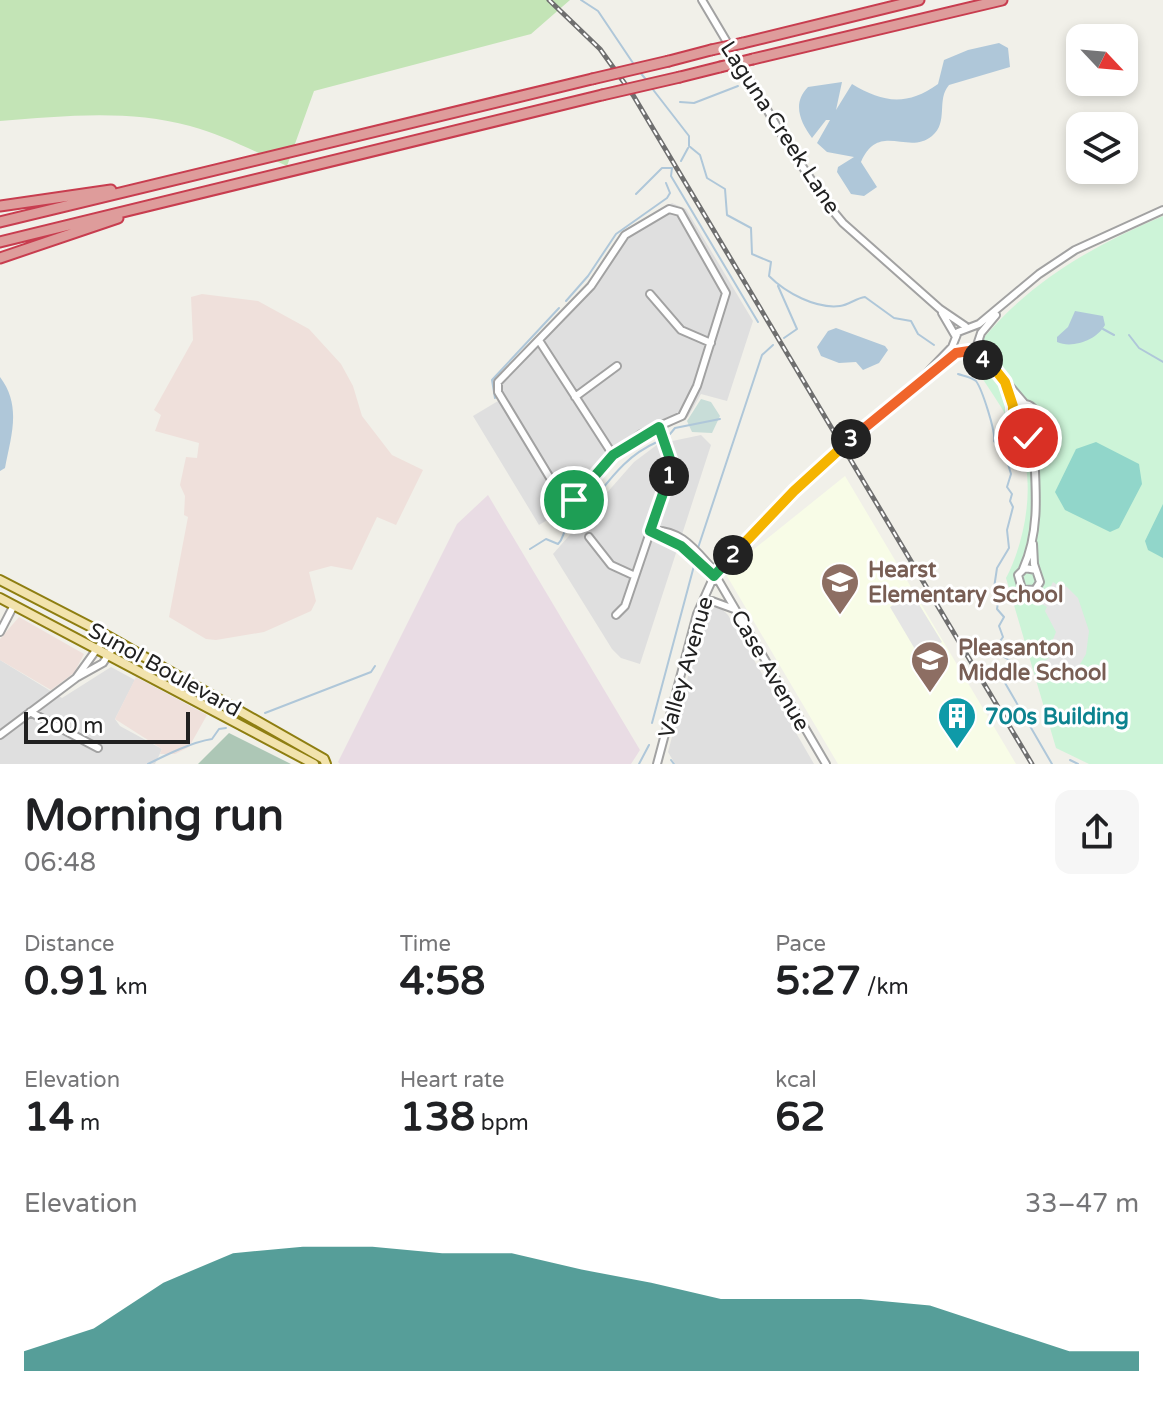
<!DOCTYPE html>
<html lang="en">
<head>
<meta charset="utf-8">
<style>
	body { margin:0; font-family:"Varela Round",sans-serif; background:#f6f6f6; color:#202124; height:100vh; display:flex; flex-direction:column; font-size:30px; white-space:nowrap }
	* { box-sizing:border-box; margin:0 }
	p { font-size:26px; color:#757577 }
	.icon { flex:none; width:44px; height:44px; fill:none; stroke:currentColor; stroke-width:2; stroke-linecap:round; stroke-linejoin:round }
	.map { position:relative; height:764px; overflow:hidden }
	.details { display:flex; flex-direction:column; background:#fff; flex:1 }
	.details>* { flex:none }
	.needle { width:52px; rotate:116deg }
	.buttons { position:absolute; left:1066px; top:24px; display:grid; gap:16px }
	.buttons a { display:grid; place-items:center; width:72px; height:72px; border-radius:16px; background:#fff; box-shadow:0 4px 12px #0003; font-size:40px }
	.scale { position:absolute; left:24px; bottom:20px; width:166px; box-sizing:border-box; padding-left:8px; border:4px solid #212121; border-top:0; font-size:22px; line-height:28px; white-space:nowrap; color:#212121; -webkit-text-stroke:6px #fff; paint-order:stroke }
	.pin { position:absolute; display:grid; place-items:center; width:68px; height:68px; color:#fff; margin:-34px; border:4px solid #fff; border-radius:50%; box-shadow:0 2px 8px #0007 }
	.km { position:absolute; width:40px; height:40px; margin:-20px; border-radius:50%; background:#222; color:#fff; font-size:22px; line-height:40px; text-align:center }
	.round { display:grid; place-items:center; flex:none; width:84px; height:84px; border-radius:16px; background:#f6f6f6 }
	.summary { display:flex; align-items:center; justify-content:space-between; height:136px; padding:0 24px }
	h1 { font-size:44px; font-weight:800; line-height:60px }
	.figures { display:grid; grid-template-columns:repeat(3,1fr); gap:12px; height:136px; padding:8px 24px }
	.figures div { display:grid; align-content:center }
	.figures b { font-size:40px; font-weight:800 }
	.figures small { font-size:22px; font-weight:400 }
	.figures p { font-size:22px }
	.chart { height:224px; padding:16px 24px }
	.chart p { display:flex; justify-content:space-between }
	.chart svg { width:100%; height:144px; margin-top:8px; fill:#0f766e; opacity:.7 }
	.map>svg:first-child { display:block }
	.residential { fill:#dfdfdf }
	.commercial { fill:#efe0db }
	.industrial { fill:#e9dce4 }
	.education { fill:#f8fce7 }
	.grass { fill:#c3e4b6 }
	.wetland { fill:#c8ddd8 }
	.cemetery { fill:#adc7b6 }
	.park { fill:#cdf4d8 }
	.pitch { fill:#91d6ca }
	.parking { fill:#e5e5e5 }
	.water { fill:#afc7d9 }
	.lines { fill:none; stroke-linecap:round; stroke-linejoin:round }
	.stream { stroke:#afc7d9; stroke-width:2 }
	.minor-casing { stroke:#a2a2a2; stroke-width:10 }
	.major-casing { stroke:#8e7e11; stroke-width:12 }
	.highway-casing { stroke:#c83d4f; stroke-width:13 }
	.minor { stroke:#fff; stroke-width:6 }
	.major { stroke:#f2e3ad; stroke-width:8 }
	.highway { stroke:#de9c9b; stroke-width:9 }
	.rail-casing { stroke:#6f6f6f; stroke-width:5 }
	.rail { stroke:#fff; stroke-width:2; stroke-dasharray:6; stroke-linecap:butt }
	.highway-bridge-casing { stroke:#c83d4f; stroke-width:13; stroke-linecap:butt }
	.highway-bridge { stroke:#de9c9b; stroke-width:9 }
	.split-1-casing { stroke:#fff; stroke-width:16 }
	.split-2-casing { stroke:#fff; stroke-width:16 }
	.split-3-casing { stroke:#fff; stroke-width:16 }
	.split-4-casing { stroke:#fff; stroke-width:16 }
	.split-5-casing { stroke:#fff; stroke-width:16 }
	.split-1 { stroke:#22a559; stroke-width:10 }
	.split-2 { stroke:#22a559; stroke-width:10 }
	.split-3 { stroke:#f5b400; stroke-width:10 }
	.split-4 { stroke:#f0652b; stroke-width:10 }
	.split-5 { stroke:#f5b400; stroke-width:10 }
	.labels { text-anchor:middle; stroke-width:6; stroke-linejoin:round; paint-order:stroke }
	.street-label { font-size:22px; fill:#212121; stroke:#fff }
	.education-label { font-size:22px; font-weight:bold; fill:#785e54; stroke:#fff; text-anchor:start }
	.culture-label { font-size:22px; font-weight:bold; fill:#0d838f; stroke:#fff; text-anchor:start }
</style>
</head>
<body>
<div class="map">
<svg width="1163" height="764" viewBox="0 0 1163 764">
	<rect width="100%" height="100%" fill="#f1f0e9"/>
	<!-- residential -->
	<path class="residential" d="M 672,203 L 686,209 L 753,321 L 727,401 L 701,394 L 688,417 L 622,453 L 579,501 L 539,525 L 473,416 L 498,401 L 495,381 L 583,289 L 623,231 Z
		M 701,435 L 711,445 L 640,664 L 621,658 L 612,649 L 553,554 L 634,462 L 658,444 Z
		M 719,606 L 728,615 L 814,764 L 675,764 L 668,752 L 705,612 Z
		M 0,660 L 62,698 L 111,667 L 135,680 L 115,719 L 120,726 L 162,749 L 155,764 L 0,764 Z"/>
	<!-- commercial -->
	<path class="commercial" d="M 202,294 L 258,301 L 309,329 L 341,364 L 353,386 L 362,416 L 392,455 L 423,470 L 396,525 L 377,517 L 352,570 L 331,566 L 309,572 L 316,601 L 311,611 L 264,632 L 216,640 L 206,639 L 169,617 L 188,517 L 184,515 L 185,496 L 180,485 L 186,457 L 197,458 L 199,443 L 155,431 L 161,415 L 154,410 L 193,340 L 191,297 Z
		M 19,617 L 84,654 L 74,673 L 51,690 L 0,660 L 0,639 Z
		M 136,677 L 207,715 L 189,747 L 175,754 L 160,754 L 162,749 L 115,719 Z"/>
	<!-- industrial -->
	<path class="industrial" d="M 488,495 L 640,750 L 631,764 L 340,764 L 338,762 L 457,524 Z"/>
	<!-- education -->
	<path class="education" d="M 845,476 L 1016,764 L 838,764 L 727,576 L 743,558 Z"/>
	<!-- grass -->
	<path class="grass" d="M 0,0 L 570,0 L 531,34 L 314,91 L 287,166 C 255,152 224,135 190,126 C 128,109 63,116 0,121 Z"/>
	<!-- wetland -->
	<path class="wetland" d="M 701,399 L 711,402 L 720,416 L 712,433 L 692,432 L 687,421 Z"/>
	<!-- cemetery -->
	<path class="cemetery" d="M 229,733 L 291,764 L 198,764 Z"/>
	<!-- park -->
	<path class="park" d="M 1163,216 L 1163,764 L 1089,764 L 1056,748 L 1006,578 C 1025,542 1036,484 1020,444 C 1009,414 985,385 969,357 C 1019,288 1085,249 1163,216 Z"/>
	<!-- pitch -->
	<path class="pitch" d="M 1096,442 L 1139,464 L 1142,484 L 1119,528 L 1110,532 L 1065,510 L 1055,492 L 1076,449 Z
		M 1163,504 L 1163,558 L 1148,550 L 1145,541 Z"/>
	<!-- parking -->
	<path class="parking" d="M 1053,582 L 1064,589 L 1066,586 L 1078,598 L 1089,631 L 1086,654 L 1076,671 L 1069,678 L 1066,675 L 1054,683 L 1043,662 L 1049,658 L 1047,654 L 1056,632 L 1045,611 L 1047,607 L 1042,604 Z
		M 912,593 L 942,642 L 919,656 L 890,607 Z"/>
	<!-- water -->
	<path class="water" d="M 999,43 L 1008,48 L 1010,67 L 949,85 C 936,100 949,122 932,136 C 908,156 879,121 861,162 L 877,187 L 864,196 L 851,194 L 837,172 L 838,167 L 854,157 L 827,152 L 817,143 L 830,120 L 826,120 L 812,138 C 800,122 792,103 808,87 L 842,82 L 836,110 L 852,84 C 882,102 906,107 938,84 L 944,60 L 968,50 Z
		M 1075,311 L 1103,316 L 1105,325 C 1097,340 1072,349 1057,342 L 1057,337 L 1068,327 Z
		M 836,328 L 885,346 L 888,350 L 879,363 L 863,370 L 856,362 L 839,363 L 821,356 L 817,347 L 828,331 Z
		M 0,377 C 22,406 11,436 5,468 L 0,471 Z"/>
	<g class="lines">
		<!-- stream -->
		<path class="stream" d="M 581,0 L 598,11 L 635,66
			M 639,71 L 648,82
			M 651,87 L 689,136 L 689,146 L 700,155 L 707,178 L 725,189 L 727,215 L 751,228 L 752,254 L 771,262 L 769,276 C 786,293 816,309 840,306 C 849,305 856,298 865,297 L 894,318 L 911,321 L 918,334 L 934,345
			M 680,102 L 694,103 L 738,86
			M 681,161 L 688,148
			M 636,194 L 662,168 L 672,168 L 671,176 L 758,322
			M 778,286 L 797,329 L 784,338
			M 566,301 L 588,276 L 616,234 L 667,198 L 670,193 L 666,183
			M 1103,329 L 1114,335
			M 1129,335 L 1139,348 L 1163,362
			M 958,374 C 964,376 971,377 976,381 C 982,389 996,432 994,441 L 1005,454 L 1011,474 L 1007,487 L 1012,494 L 1010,501 L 1013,507 L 1007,530 L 1009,548 L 997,568 L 994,588 L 999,596 L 997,609 L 1004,617 L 999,626 L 1003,637 L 993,651 L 1011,661 L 1000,672 L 1001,676 L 1052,764
			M 495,398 L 492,380 L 559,308
			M 670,434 L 675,428 L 720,419
			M 698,548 L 762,355 L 773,345
			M 530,549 L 546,539 L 558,544 C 564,538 562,534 567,527 C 571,521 580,517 585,510 C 608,483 623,457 657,442
			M 265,713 L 371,672 L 375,666
			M 652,723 L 695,562
			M 671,760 L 674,764
			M 1070,760 L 1078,764
			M 148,764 C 166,755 192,742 212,739 L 219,729 L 226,728
			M 639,764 L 649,745"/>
		<!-- minor casing -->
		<g class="minor-casing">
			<path id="minor" d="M 702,0 L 788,145 L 828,205 L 843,223 L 940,309 L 965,326
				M 669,209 L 680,212 L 726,293 L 697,386 L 682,416 L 641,434 L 613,455 L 574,500 L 564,501 L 498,392 L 498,382 L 591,286 L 625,235 Z
				M 650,294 L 681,330 L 711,343
				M 942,313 L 956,337
				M 979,340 L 990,363 L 1025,404
				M 540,342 L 613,455
				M 969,351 L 990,363
				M 936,367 L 959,351 L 976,348 L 981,333 L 996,315
				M 1007,386 L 1013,410
				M 575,397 L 617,366
				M1012 416a12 12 0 1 1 24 0a12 12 0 1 1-24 0Z
				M 1021,427 L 1033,451
				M 650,531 C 678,528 693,547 710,566 L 826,764
				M 650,531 L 681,546 L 714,576
				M 589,537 L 611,565 L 635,576
				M 1033,544 L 1034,564 L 1040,582 L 1035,590 L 1022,589 L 1018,575 L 1025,568 L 1036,570
				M 1023,569 C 1044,523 1033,471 1033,423
				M 701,608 L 712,601 L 734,609
				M 616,615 L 625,606 L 668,479 L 670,459 L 659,427
				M 0,632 L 14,605
				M 76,678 L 107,635
				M 30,712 L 98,748
				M 0,735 L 76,678 L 103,663 L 117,641
				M 657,764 L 697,614 L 714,576 L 794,491 L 926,374 L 952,347 L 958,332 L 979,324 L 1039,274 L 1075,250 L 1163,210"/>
		</g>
		<!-- major casing -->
		<g class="major-casing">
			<path id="major" d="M 0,580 L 97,630 L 324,759 L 326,764
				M 0,598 L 314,764"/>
		</g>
		<!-- highway casing -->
		<g class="highway-casing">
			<path id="highway" d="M 743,43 L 919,0
				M 753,59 L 1002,0
				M 669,61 L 711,50
				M 680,77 L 720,67
				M 0,206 L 111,190
				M 0,222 L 592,79
				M 0,242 L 602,95
				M 0,258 L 118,218"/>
		</g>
		<!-- minor -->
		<use href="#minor" class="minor"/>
		<!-- major -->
		<use href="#major" class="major"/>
		<!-- highway -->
		<use href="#highway" class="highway"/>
		<!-- rail casing -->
		<g class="rail-casing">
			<path id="rail" d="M 549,0 L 600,49 L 633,95 L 1032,764"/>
		</g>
		<!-- rail -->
		<use href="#rail" class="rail"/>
		<!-- highway-bridge casing -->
		<g class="highway-bridge-casing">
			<path id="highway-bridge" d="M 711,50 L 743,43
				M 720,67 L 753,59
				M 592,79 L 669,61
				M 602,95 L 680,77"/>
		</g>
		<!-- highway-bridge -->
		<use href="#highway-bridge" class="highway-bridge"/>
	</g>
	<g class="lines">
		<!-- split-1 casing -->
		<g class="split-1-casing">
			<path id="split-1" d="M 574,500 L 613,455 L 659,427 L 670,459 L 669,476"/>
		</g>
		<!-- split-2 casing -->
		<g class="split-2-casing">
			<path id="split-2" d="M 669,476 L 650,531 L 681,546 L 714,576 L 733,555"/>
		</g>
		<!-- split-3 casing -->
		<g class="split-3-casing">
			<path id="split-3" d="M 733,555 L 794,491 L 851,439"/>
		</g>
		<!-- split-4 casing -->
		<g class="split-4-casing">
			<path id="split-4" d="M 851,439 L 956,353 L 969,351 L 983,360"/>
		</g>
		<!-- split-5 casing -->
		<g class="split-5-casing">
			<path id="split-5" d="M 983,360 L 990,363 L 1005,382 L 1013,406 L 1013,421 L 1028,438"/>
		</g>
		<!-- split-1 -->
		<use href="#split-1" class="split-1"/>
		<!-- split-2 -->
		<use href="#split-2" class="split-2"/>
		<!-- split-3 -->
		<use href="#split-3" class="split-3"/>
		<!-- split-4 -->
		<use href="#split-4" class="split-4"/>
		<!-- split-5 -->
		<use href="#split-5" class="split-5"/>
	</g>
	<!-- icons -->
	<defs>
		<g id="school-pin" transform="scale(2)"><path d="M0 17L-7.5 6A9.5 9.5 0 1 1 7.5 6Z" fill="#8d6e63" stroke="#fff"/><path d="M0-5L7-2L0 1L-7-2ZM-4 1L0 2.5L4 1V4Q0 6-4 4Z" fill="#fff"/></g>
		<g id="building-pin" transform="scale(2)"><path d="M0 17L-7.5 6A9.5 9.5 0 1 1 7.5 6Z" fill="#0f9aa8" stroke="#fff"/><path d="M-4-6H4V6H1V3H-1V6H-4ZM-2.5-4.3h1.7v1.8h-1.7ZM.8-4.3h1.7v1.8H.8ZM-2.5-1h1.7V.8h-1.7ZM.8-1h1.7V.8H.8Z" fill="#fff"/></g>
	</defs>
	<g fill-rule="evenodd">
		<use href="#school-pin" x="840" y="582"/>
		<use href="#school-pin" x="930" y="660"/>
		<use href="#building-pin" x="957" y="716"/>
	</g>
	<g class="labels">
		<!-- street labels -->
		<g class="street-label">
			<text transform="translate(781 127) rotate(57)" y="8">Laguna Creek Lane</text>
			<text transform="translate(685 667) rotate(-74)" y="8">Valley Avenue</text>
			<text transform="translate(165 669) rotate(29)" y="8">Sunol Boulevard</text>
			<text transform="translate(771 670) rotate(60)" y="8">Case Avenue</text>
		</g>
		<!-- education labels -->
		<g class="education-label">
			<text x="868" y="577">Hearst<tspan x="868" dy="25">Elementary School</tspan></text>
			<text x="958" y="655">Pleasanton<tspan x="958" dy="25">Middle School</tspan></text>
		</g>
		<!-- culture labels -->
		<g class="culture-label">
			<text x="985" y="724">700s Building</text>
		</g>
	</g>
</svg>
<div class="buttons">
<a><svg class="needle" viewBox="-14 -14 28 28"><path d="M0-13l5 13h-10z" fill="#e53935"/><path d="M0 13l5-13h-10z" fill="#757577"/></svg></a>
<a><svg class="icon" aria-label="layers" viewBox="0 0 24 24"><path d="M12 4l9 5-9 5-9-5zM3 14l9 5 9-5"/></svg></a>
</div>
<div class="scale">200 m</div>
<div class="pin" style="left:574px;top:500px;background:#1e9e55"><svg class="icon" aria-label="arrive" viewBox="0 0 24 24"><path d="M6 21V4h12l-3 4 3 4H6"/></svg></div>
<div class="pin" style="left:1028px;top:438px;background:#d93025"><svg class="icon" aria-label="check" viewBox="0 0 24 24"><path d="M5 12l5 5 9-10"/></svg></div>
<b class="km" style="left:669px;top:476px">1</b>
<b class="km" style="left:733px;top:555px">2</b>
<b class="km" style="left:851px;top:439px">3</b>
<b class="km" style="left:983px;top:360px">4</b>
</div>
<section class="details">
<div class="summary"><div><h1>Morning run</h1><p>06:48</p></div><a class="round"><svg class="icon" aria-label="share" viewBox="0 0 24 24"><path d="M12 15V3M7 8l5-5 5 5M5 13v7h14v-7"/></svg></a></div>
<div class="figures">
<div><p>Distance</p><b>0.91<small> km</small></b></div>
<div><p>Time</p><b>4:58</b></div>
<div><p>Pace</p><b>5:27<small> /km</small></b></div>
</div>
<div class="figures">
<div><p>Elevation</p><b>14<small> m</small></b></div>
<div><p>Heart rate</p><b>138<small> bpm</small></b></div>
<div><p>kcal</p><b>62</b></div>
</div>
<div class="chart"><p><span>Elevation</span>33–47 m</p>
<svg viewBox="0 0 160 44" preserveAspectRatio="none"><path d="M0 44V38L10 31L20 17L30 8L40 6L50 6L60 8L70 8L80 13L90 17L100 22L110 22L120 22L130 24L140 31L150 38L160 38V44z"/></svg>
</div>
</section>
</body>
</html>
